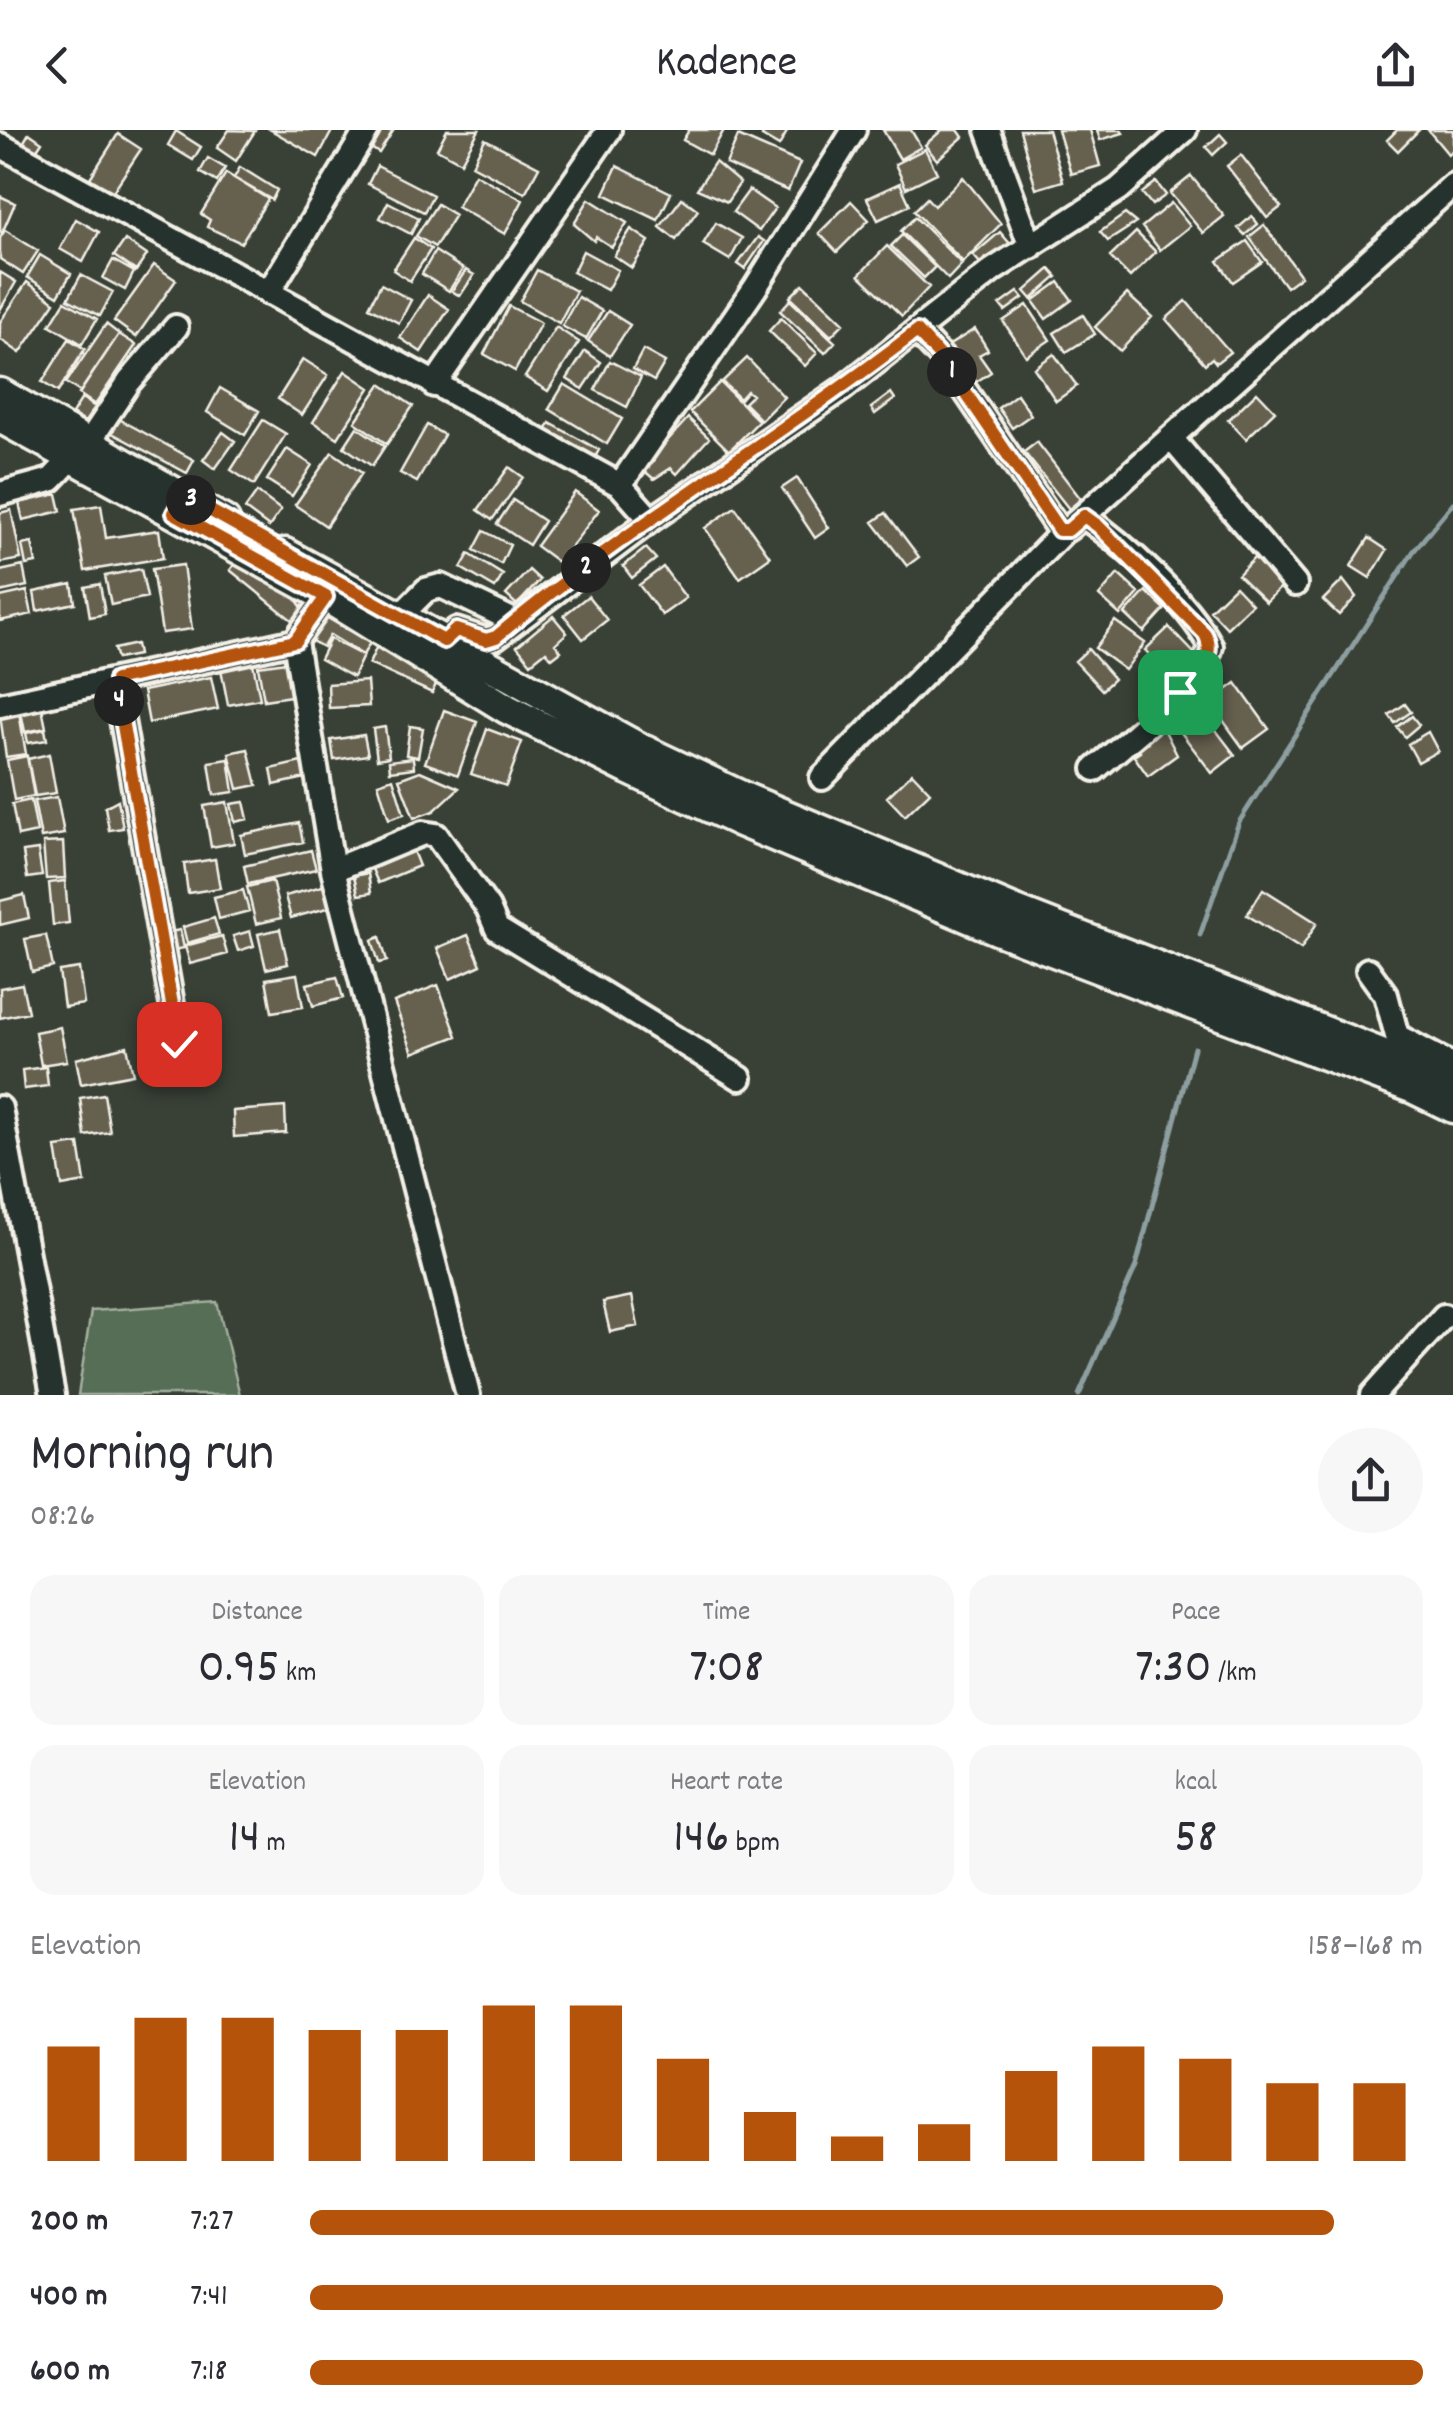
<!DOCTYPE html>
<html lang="en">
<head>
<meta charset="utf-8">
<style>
	body { margin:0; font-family:Dekko,sans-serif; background:#f7f7f7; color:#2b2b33; height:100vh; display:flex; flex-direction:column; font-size:38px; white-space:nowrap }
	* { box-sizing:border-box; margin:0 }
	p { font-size:32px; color:#7c7c81 }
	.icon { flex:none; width:55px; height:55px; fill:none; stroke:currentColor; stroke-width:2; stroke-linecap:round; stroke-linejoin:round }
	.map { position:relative; height:1265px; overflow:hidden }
	.sheet { display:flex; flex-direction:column; background:#fff; flex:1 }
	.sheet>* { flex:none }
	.pin { position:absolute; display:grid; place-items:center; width:85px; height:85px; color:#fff; margin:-42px; border-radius:20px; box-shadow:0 5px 15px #0006 }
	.km { position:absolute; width:50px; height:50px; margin:-25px; border-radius:50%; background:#222; color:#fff; font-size:28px; line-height:50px; text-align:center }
	.round { display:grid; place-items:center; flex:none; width:105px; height:105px; border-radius:52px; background:#f7f7f7 }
	.head { display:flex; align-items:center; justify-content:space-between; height:170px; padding:0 30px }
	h1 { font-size:55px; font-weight:600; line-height:75px }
	.metrics { display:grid; grid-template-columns:repeat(3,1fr); gap:15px; height:170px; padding:10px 30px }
	.metrics div { display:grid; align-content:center; border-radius:25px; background:#f7f7f7; text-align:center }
	.metrics b { font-size:50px; font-weight:600 }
	.metrics small { font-size:28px; font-weight:400 }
	.metrics p { font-size:28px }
	.chart { height:280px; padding:20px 30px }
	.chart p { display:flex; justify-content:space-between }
	.chart svg { width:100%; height:180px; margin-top:10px; stroke:#b45309; stroke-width:6 }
	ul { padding:0 30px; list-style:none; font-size:32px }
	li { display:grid; grid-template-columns:160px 120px 1fr; align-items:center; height:75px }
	li i { height:25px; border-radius:12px; background:#b45309 }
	header { display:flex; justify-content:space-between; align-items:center; height:130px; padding:0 30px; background:#fff; font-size:45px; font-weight:600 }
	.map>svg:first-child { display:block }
	.green { fill:#546e54; stroke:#a4b09e; stroke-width:2.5 }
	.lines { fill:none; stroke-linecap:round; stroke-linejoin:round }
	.stream { stroke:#8e9fa1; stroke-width:5 }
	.building { fill:#66614f; stroke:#f4f1e8; stroke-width:2.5 }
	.minor-casing { stroke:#f4f1e8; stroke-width:30 }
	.major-casing { stroke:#f4f1e8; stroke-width:35 }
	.minor { stroke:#26332d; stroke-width:22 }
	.major { stroke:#26332d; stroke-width:28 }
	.route-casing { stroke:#fff; stroke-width:20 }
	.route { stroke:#b45309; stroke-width:12 }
</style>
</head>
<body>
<header><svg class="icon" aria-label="back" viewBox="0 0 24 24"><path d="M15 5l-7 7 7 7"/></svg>Kadence<svg class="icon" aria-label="share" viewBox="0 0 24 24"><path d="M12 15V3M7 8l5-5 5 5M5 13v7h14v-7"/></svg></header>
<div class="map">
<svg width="1453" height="1265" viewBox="0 0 1453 1265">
	<rect width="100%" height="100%" fill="#394137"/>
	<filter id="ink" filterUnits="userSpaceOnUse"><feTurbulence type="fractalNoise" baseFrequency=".01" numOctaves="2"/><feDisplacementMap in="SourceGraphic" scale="20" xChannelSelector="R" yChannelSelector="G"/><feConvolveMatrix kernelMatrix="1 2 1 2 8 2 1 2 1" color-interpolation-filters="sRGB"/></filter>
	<g filter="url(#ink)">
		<!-- green -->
		<path class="green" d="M 217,1172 L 240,1265 L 78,1265 L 91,1181 Z"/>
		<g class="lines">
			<!-- stream -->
			<path class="stream" d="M 1200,805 L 1239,692 L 1413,422 L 1453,373
				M 1079,1265 L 1136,1136 L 1194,918"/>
		</g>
		<!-- building -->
		<path class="building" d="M 229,0 L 255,1 L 236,31 L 217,18 Z
			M 271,0 L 329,0 L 332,1 L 318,27 Z
			M 382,0 L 393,1 L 379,23 L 371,18 Z
			M 447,0 L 479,0 L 461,32 L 437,19 Z
			M 689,0 L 724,0 L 710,25 L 683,10 Z
			M 765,0 L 788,0 L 779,16 L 762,6 Z
			M 883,0 L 911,0 L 921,17 L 900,29 Z
			M 942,0 L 958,0 L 963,7 L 937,30 L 925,15 Z
			M 1020,0 L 1048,0 L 1063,51 L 1036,59 Z
			M 1058,0 L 1090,0 L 1100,36 L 1071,44 Z
			M 1097,0 L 1121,0 L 1123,3 L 1100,10 Z
			M 1397,0 L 1419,0 L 1398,21 L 1387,10 Z
			M 1428,0 L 1453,0 L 1453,20 L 1448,24 Z
			M 176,1 L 201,17 L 193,30 L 168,15 Z
			M 29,3 L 42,12 L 36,21 L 23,13 Z
			M 118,4 L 141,19 L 112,63 L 90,48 Z
			M 1220,4 L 1227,12 L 1213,25 L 1206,17 Z
			M 738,6 L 800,33 L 788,61 L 726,34 Z
			M 485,9 L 539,37 L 525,63 L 472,35 Z
			M 925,19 L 937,43 L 906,58 L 895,34 Z
			M 1241,25 L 1281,77 L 1267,88 L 1227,36 Z
			M 208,28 L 225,38 L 217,52 L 200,42 Z
			M 715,32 L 740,53 L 727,72 L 697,59 Z
			M 377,36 L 433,65 L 424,82 L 368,54 Z
			M 617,36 L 671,63 L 658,90 L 604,64 Z
			M 240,37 L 277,60 L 272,70 L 234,48 Z
			M 226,43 L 268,69 L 241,113 L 207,97 L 210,90 L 201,84 Z
			M 475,44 L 523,70 L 505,104 L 457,77 Z
			M 1191,46 L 1224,86 L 1203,103 L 1170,63 Z
			M 963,47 L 1001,94 L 963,132 L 914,81 L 927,68 L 934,76 Z
			M 1156,52 L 1166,65 L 1152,75 L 1142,63 Z
			M 900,53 L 910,75 L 878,90 L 867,68 Z
			M 749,60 L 775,78 L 759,101 L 733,82 Z
			M 0,66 L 15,73 L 2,103 L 0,102 Z
			M 682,68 L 698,80 L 676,110 L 660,97 Z
			M 589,69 L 627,93 L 612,117 L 596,107 L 594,111 L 574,94 Z
			M 851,71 L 869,90 L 837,122 L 819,103 Z
			M 388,72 L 419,88 L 411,104 L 380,88 Z
			M 1171,73 L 1190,96 L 1160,120 L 1142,97 Z
			M 437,74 L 455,85 L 435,117 L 416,106 Z
			M 1125,84 L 1136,93 L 1108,111 L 1100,102 Z
			M 1252,86 L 1258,94 L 1245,105 L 1238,98 Z
			M 915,87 L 962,134 L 948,149 L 901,101 Z
			M 76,89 L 99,102 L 83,132 L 60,119 Z
			M 716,93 L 742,108 L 730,130 L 703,114 Z
			M 1264,95 L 1301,146 L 1286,157 L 1249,107 Z
			M 631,99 L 649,111 L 632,138 L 614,126 Z
			M 5,100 L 38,121 L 23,144 L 0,129 L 0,108 Z
			M 1000,102 L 1012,116 L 985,139 L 973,125 Z
			M 1136,102 L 1156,122 L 1130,147 L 1110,127 Z
			M 902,105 L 935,137 L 924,148 L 891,116 Z
			M 758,107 L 764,111 L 745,139 L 738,134 Z
			M 414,108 L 431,119 L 410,151 L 393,140 Z
			M 125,110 L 147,125 L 136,141 L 114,126 Z
			M 1247,111 L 1262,132 L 1233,152 L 1218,131 Z
			M 887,116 L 929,157 L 902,186 L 859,145 Z
			M 435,121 L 463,139 L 449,161 L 422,144 Z
			M 583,121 L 618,140 L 607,160 L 573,142 Z
			M 40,125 L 71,144 L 58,166 L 27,147 Z
			M 113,130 L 134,142 L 125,160 L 103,148 Z
			M 154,135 L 176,150 L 136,207 L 114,191 Z
			M 1050,139 L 1057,147 L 1032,169 L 1025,161 Z
			M 466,140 L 474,145 L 460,166 L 452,161 Z
			M 537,140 L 576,161 L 559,193 L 520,171 Z
			M 0,142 L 16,152 L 0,180 Z
			M 81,145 L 113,162 L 100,186 L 68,169 Z
			M 27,152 L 55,172 L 20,223 L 0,209 L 0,192 Z
			M 1059,152 L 1072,170 L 1046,189 L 1033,171 Z
			M 381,154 L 411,170 L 399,193 L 369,177 Z
			M 803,154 L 844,193 L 831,206 L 790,167 Z
			M 1018,162 L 1023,168 L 1005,181 L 1000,175 Z
			M 1127,164 L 1152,187 L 1120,221 L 1095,197 Z
			M 428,165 L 449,179 L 421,222 L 400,208 Z
			M 578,167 L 602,181 L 586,209 L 562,196 Z
			M 790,170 L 835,212 L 825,223 L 780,181 Z
			M 65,171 L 97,189 L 82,214 L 50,195 Z
			M 1186,171 L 1230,222 L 1216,233 L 1212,228 L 1205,234 L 1166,189 Z
			M 1027,175 L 1050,210 L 1026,226 L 1003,191 Z
			M 509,176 L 541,193 L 515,241 L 484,224 Z
			M 608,181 L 630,195 L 610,226 L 588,211 Z
			M 1083,185 L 1095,204 L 1066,222 L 1054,203 Z
			M 781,188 L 817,223 L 805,236 L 769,201 Z
			M 106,194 L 119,204 L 80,262 L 66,253 Z
			M 556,197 L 579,212 L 548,261 L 525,247 Z
			M 975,199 L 988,220 L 979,225 L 991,242 L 973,254 L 948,216 Z
			M 119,204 L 136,215 L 95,275 L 79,264 Z
			M 69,209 L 85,219 L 58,262 L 42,252 Z
			M 643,220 L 665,232 L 654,251 L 633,239 Z
			M 585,221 L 601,232 L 583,259 L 567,249 Z
			M 1054,224 L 1077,256 L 1056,271 L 1034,238 Z
			M 747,228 L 784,267 L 761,290 L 744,273 L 752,265 L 747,261 L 740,269 L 722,252 Z
			M 303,229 L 328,245 L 302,285 L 278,269 Z
			M 610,231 L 641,247 L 627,277 L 595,260 Z
			M 345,241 L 370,258 L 338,308 L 313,292 Z
			M 720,252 L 759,291 L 729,321 L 690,282 Z
			M 381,254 L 413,276 L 387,314 L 355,292 Z
			M 564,254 L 622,289 L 607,314 L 549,279 Z
			M 220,258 L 259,281 L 245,305 L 207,282 Z
			M 1257,262 L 1275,281 L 1246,309 L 1228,290 Z
			M 891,263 L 895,269 L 875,284 L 871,278 Z
			M 1017,264 L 1031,285 L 1012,298 L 998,278 Z
			M 82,268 L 95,277 L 85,292 L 72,284 Z
			M 688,288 L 709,308 L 677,344 L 671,338 L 654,349 L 642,339 Z
			M 119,289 L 194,330 L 187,343 L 112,303 Z
			M 263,290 L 286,304 L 254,355 L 231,340 Z
			M 550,293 L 599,320 L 594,329 L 545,303 Z
			M 427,295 L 444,305 L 417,352 L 400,343 Z
			M 357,297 L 385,316 L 372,336 L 344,317 Z
			M 223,302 L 235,311 L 215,339 L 203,330 Z
			M 1037,312 L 1081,369 L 1069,379 L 1024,322 Z
			M 287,319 L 312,335 L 292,366 L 267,350 Z
			M 332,322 L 362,343 L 326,396 L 295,375 Z
			M 509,337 L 523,347 L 492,390 L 478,380 Z
			M 797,348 L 829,398 L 815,408 L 782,358 Z
			M 257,362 L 281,380 L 269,397 L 245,379 Z
			M 575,362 L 599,380 L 559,433 L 536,416 Z
			M 57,364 L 61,381 L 23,390 L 19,373 Z
			M 513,370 L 544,391 L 529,415 L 497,394 Z
			M 101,375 L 106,408 L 159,400 L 163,428 L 85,441 L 74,379 Z
			M 735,377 L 770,427 L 740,448 L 705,398 Z
			M 11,380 L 21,429 L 0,433 L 0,383 Z
			M 886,383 L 919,427 L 907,436 L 873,392 Z
			M 484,401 L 510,415 L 501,434 L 474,420 Z
			M 1369,408 L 1387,420 L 1370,448 L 1351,436 Z
			M 32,413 L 36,433 L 26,435 L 22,415 Z
			M 646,418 L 656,429 L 632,448 L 623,436 Z
			M 469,424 L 503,445 L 495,458 L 461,438 Z
			M 1258,424 L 1286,452 L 1266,472 L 1238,445 Z
			M 241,427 L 291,462 L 303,479 L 293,491 L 230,440 Z
			M 183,435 L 192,499 L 162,503 L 152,439 Z
			M 23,436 L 27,456 L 0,462 L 0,441 Z
			M 663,437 L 686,468 L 662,485 L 639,455 Z
			M 141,439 L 147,467 L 111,475 L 105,446 Z
			M 529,440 L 540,450 L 517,475 L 506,465 Z
			M 1118,444 L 1139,463 L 1120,485 L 1099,466 Z
			M 1343,450 L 1356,467 L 1339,485 L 1323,470 Z
			M 72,454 L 75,473 L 37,481 L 34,462 Z
			M 100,454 L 105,484 L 90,487 L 85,457 Z
			M 1235,456 L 1252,474 L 1227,498 L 1210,480 Z
			M 27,461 L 32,484 L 0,491 L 0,467 Z
			M 1146,461 L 1165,479 L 1144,502 L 1125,484 Z
			M 588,466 L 607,490 L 583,509 L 564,485 Z
			M 324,486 L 370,513 L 363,525 L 330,505 L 323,517 L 310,510 Z
			M 553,486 L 567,503 L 555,514 L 561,521 L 552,528 L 546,521 L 531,533 L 517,516 Z
			M 1115,491 L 1145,513 L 1125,540 L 1095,518 Z
			M 1169,497 L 1194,523 L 1170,546 L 1145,520 Z
			M 330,509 L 363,526 L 353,547 L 320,529 Z
			M 136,514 L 138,525 L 117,529 L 114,519 Z
			M 377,516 L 440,545 L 432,563 L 369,534 Z
			M 1088,519 L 1114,549 L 1102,560 L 1075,531 Z
			M 286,532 L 291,566 L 264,570 L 258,536 Z
			M 253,533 L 260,569 L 228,575 L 221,539 Z
			M 211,547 L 218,579 L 149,593 L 143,561 Z
			M 367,551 L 369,576 L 329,578 L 328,554 Z
			M 1236,553 L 1269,599 L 1243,618 L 1210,572 Z
			M 1405,574 L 1411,582 L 1395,593 L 1389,585 Z
			M 42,578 L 46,598 L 25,602 L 21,582 Z
			M 1199,578 L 1235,625 L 1212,643 L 1176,596 Z
			M 444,580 L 477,592 L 458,645 L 425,633 Z
			M 19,582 L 26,624 L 6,627 L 0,585 Z
			M 1412,586 L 1419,595 L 1405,607 L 1397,597 Z
			M 1162,595 L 1177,625 L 1148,646 L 1134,626 L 1140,622 L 1135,615 Z
			M 410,596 L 423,598 L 418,627 L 406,625 Z
			M 385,597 L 389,627 L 377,629 L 373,599 Z
			M 45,599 L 47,610 L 28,613 L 26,603 Z
			M 487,599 L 522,612 L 506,656 L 471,644 Z
			M 1428,602 L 1438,621 L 1418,632 L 1408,614 Z
			M 364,605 L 368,625 L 334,630 L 331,610 Z
			M 248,619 L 257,655 L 238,659 L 229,623 Z
			M 49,624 L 56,663 L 35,666 L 28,629 Z
			M 27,626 L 34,666 L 14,670 L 7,630 Z
			M 413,628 L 414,638 L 390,641 L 389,631 Z
			M 229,629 L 234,662 L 214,665 L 209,632 Z
			M 301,632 L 305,648 L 274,655 L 271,639 Z
			M 420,641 L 459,658 L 434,681 L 414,688 L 399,649 Z
			M 912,643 L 930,662 L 905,686 L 887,667 Z
			M 393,648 L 404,684 L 389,689 L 378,653 Z
			M 57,667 L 64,704 L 41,708 L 34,671 Z
			M 31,670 L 37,702 L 18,706 L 12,674 Z
			M 118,670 L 123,698 L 109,700 L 105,677 Z
			M 227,672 L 234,713 L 211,717 L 204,676 Z
			M 244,672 L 248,689 L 235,692 L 231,674 Z
			M 299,693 L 303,712 L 245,724 L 241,705 Z
			M 63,712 L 65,748 L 46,749 L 43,713 Z
			M 38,720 L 42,746 L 27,748 L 23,722 Z
			M 311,720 L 316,739 L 248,754 L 244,736 Z
			M 413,721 L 419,736 L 378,753 L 372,739 Z
			M 215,729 L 220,758 L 188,763 L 184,734 Z
			M 368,743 L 371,763 L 358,765 L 354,746 Z
			M 65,751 L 69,793 L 53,795 L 49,753 Z
			M 272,751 L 281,788 L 256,794 L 247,757 Z
			M 326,755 L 331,777 L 291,788 L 285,766 Z
			M 1263,759 L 1317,793 L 1301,819 L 1247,785 Z
			M 243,760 L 249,781 L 219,789 L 214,767 Z
			M 24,765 L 29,788 L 0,795 L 0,771 Z
			M 214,788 L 219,804 L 187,813 L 183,797 Z
			M 280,799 L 288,834 L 266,839 L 258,804 Z
			M 180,800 L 184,818 L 173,820 L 170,802 Z
			M 250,801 L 254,816 L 238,821 L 233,806 Z
			M 46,805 L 53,837 L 32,842 L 25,809 Z
			M 468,805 L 481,835 L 450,849 L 437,818 Z
			M 222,806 L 227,824 L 190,834 L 185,816 Z
			M 380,807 L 387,831 L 379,833 L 372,810 Z
			M 79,838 L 84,874 L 64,877 L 59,841 Z
			M 297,844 L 303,877 L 272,882 L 266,849 Z
			M 337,847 L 343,868 L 313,876 L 307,854 Z
			M 22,854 L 28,882 L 0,888 L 0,858 Z
			M 438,855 L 457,906 L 413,923 L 394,872 Z
			M 60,897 L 67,931 L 41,935 L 35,902 Z
			M 127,916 L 133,944 L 81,954 L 76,929 Z
			M 46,937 L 48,956 L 24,959 L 22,940 Z
			M 104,964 L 110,1002 L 85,1006 L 80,968 Z
			M 285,977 L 286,1003 L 234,1007 L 233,981 Z
			M 79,1014 L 85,1052 L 62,1056 L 56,1017 Z
			M 632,1166 L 638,1196 L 610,1202 L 603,1172 Z"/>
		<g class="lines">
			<!-- minor casing -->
			<g class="minor-casing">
				<path id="minor" d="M 988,0 L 1031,117
					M 0,15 L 620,355
					M 268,163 L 367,0
					M 917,201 L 945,231 L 1059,400 L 1068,399 L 1083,386 C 1126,415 1186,471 1211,516 C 1204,554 1125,612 1095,639
					M 434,255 L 609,0
					M 1171,308 L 1295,454
					M 89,312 L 129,252 L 176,197
					M 0,364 L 51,350 L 72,328
					M 1083,386 L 1453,55
					M 651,390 L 620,355 L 755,158 L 854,0
					M 398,488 L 426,460 L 441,456 L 514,491
					M 295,511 L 333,740 L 468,1265
					M 444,511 L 456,500 L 486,510 L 496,507 L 651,390 L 842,259 L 993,140 L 1119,59 L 1185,0
					M 115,550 L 179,914
					M 0,575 L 295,511 L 326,467
					M 822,648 L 1064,401
					M 333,740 L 423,703 L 436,705 L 488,778 L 497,799 L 740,948
					M 1368,840 L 1386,865 L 1397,906 L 1453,936
					M 0,978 L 53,1265
					M 1373,1265 L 1444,1186"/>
			</g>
			<!-- major casing -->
			<g class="major-casing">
				<path id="major" d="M 0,263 L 225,391
					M 0,288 L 326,467 L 507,579 L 629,640 L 738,691 L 1002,802 L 1414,959 L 1453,978
					M 285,423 L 640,618 L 748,669 L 1011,779 L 1453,951"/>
			</g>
			<!-- minor -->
			<use href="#minor" class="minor"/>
			<!-- major -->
			<use href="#major" class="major"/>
		</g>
	</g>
	<g class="lines" filter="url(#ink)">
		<!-- route casing -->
		<g class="route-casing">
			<path id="route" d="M 179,914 L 115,550 L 295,511 L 326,467 L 174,383 L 184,366 L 444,511 L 456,500 L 486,510 L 496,507 C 629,395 780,307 917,201 L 944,231 L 1059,400 L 1068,400 L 1084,386 L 1098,396 L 1205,504 C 1218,528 1195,544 1180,562"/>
		</g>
		<!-- route -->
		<use href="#route" class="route"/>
	</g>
</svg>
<div class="pin" style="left:1180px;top:562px;background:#1e9e55"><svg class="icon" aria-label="arrive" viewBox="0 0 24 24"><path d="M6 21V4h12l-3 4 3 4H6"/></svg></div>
<div class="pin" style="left:179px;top:914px;background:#d93025"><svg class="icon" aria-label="check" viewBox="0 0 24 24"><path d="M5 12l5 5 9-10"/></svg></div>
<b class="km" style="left:952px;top:242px">1</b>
<b class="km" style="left:586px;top:438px">2</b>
<b class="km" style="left:191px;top:370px">3</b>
<b class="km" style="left:119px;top:571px">4</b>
</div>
<section class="sheet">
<div class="head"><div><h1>Morning run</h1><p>08:26</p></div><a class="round"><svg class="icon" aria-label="share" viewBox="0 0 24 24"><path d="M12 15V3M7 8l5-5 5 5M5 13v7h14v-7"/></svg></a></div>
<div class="metrics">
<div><p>Distance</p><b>0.95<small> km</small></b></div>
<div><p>Time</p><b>7:08</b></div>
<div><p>Pace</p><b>7:30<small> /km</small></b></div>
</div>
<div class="metrics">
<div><p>Elevation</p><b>14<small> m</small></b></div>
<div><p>Heart rate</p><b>146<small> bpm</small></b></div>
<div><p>kcal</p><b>58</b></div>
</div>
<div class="chart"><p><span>Elevation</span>158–168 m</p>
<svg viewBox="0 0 160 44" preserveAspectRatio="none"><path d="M5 44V16M15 44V9M25 44V9M35 44V12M45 44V12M55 44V6M65 44V6M75 44V19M85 44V32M95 44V38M105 44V35M115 44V22M125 44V16M135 44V19M145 44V25M155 44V25"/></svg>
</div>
<ul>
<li><b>200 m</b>7:27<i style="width:92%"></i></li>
<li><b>400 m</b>7:41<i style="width:82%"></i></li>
<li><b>600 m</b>7:18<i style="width:100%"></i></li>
</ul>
</section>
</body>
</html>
